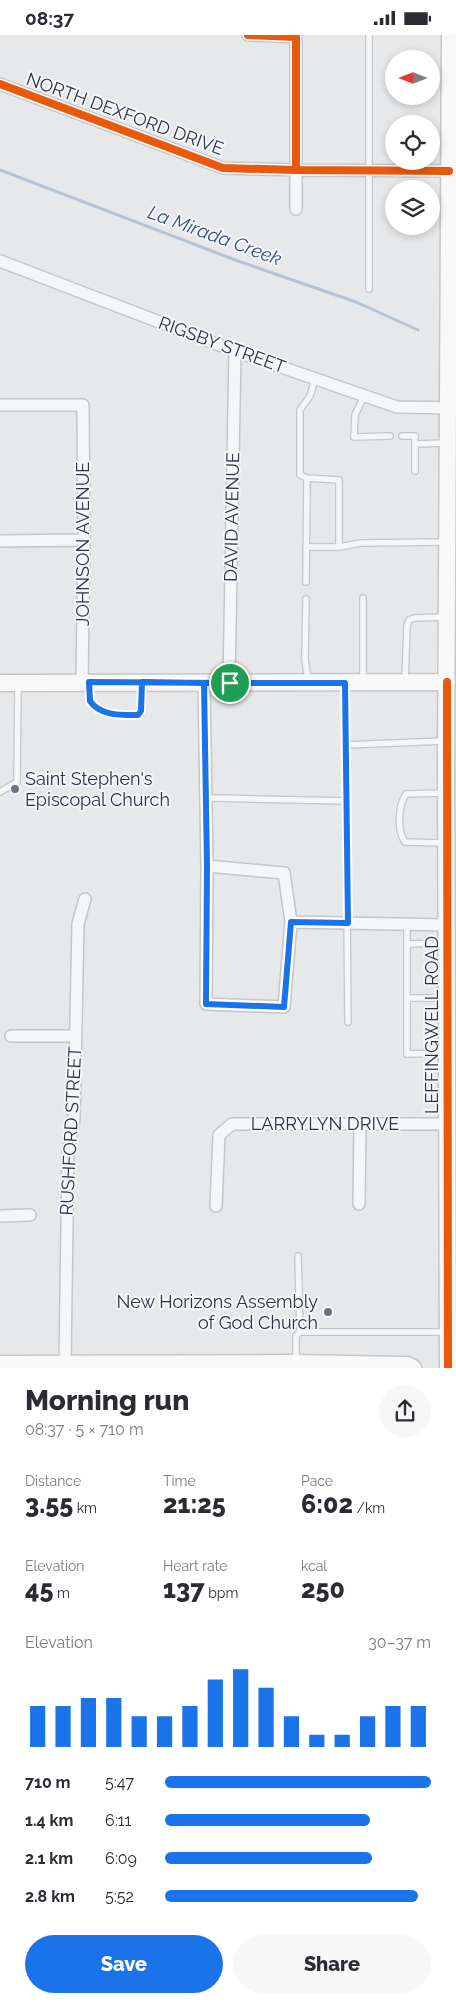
<!DOCTYPE html>
<html lang="en">
<head>
<meta charset="utf-8">
<style>
	body { margin:0; font-family:Raleway,sans-serif; background:#f7f7f7; color:#2b2b33; height:100vh; display:flex; flex-direction:column; font-size:19px; white-space:nowrap }
	* { box-sizing:border-box; margin:0 }
	p { font-size:16px; color:#7c7c81 }
	.icon { flex:none; width:28px; height:28px; fill:none; stroke:currentColor; stroke-width:2; stroke-linecap:round; stroke-linejoin:round }
	.map { position:relative; height:1333px; overflow:hidden }
	.panel { display:flex; flex-direction:column; background:#fff; flex:1 }
	.panel>* { flex:none }
	.needle { width:32px; rotate:270deg }
	.tools { position:absolute; left:385px; top:15px; display:grid; gap:10px }
	.tools a { display:grid; place-items:center; width:55px; height:55px; border-radius:50%; background:#fff; box-shadow:0 2px 8px #0003; font-size:25px }
	.pin { position:absolute; display:grid; place-items:center; width:42px; height:42px; color:#fff; margin:-21px; border:2px solid #fff; border-radius:50%; box-shadow:0 1px 5px #0007 }
	.round { display:grid; place-items:center; flex:none; width:52px; height:52px; border-radius:26px; background:#f7f7f7 }
	.summary { display:flex; align-items:center; justify-content:space-between; height:85px; padding:0 25px }
	h1 { font-size:28px; font-weight:800; line-height:38px }
	.metrics { display:grid; grid-template-columns:repeat(3,1fr); gap:8px; height:85px; padding:5px 25px }
	.metrics div { display:grid; align-content:center }
	.metrics b { font-size:25px; font-weight:800 }
	.metrics small { font-size:14px; font-weight:400 }
	.metrics p { font-size:14px }
	.chart { height:140px; padding:10px 25px }
	.chart p { display:flex; justify-content:space-between }
	.chart svg { width:100%; height:90px; margin-top:5px; stroke:#1a73e8; stroke-width:6 }
	.button { display:flex; gap:10px; margin-top:auto; padding:10px 25px }
	.button a { flex:1; height:58px; border-radius:30px; background:#1a73e8; color:#fff; font-size:20px; font-weight:800; line-height:58px; text-align:center }
	.button a+a { background:#f7f7f7; color:#2b2b33 }
	ul { padding:0 25px; list-style:none; font-size:16px }
	li { display:grid; grid-template-columns:80px 60px 1fr; align-items:center; height:38px }
	li i { height:12px; border-radius:6px; background:#1a73e8 }
	.status { display:flex; justify-content:space-between; align-items:center; height:35px; padding:0 25px; background:#fff; direction:ltr }
	.status svg { height:14px; fill:currentColor }
	.map>svg:first-child { display:block }
	.lines { fill:none; stroke-linecap:round; stroke-linejoin:round }
	.stream { stroke:#b4c4d5; stroke-width:3 }
	.lane-casing { stroke:#c4c6c8; stroke-width:8 }
	.street-casing { stroke:#c4c6c8; stroke-width:14 }
	.secondary-casing { stroke:#c4c6c8; stroke-width:19 }
	.lane { stroke:#f5f6f7; stroke-width:5.5 }
	.street { stroke:#f5f6f7; stroke-width:11 }
	.secondary { stroke:#f8f8f8; stroke-width:16 }
	.cycleway-casing { stroke:#f4f6f9; stroke-width:11 }
	.cycleway { stroke:#e8590c; stroke-width:8 }
	.route-casing { stroke:#fff; stroke-width:10 }
	.route { stroke:#1a73e8; stroke-width:6 }
	.poi-dot { fill:#6c737f; stroke:#f4f6f9; stroke-width:2 }
	.labels { text-anchor:middle; stroke-width:4; stroke-linejoin:round; paint-order:stroke }
	.street-label { font-size:18px; fill:#2b3445; stroke:#f4f6f9 }
	.poi-label { font-size:18px; fill:#2b3445; stroke:#f4f6f9; text-anchor:start }
	.water-label { font-size:19px; font-style:italic; fill:#34527a; stroke:#f4f6f9 }
</style>
</head>
<body>
<div class="status"><b>08:37</b><svg viewBox="0 0 49 12"><path d="M0 12V9h3v3zM5 12V6h3v6zM10 12V3h3v9zM15 12V0h3v12zM26 1h20v11H26zM47 4h2v5h-2z"/></svg></div>
<div class="map">
<svg width="456" height="1333" viewBox="0 0 456 1333">
	<rect width="100%" height="100%" fill="#e6e8ea"/>
	<g class="lines">
		<!-- stream -->
		<path class="stream" d="M 0,135 L 238,226 L 356,267 L 418,295"/>
		<!-- lane casing -->
		<g class="lane-casing">
			<path id="lane" d="M 369,254 L 369,0
				M 315,344 L 310,361 L 300,375 L 300,440 L 307,443 L 339,445 L 339,512
				M 364,361 L 355,380 L 354,402 L 390,401
				M 402,401 L 415,401 L 415,409 L 446,408
				M 415,409 L 415,436
				M 306,512 L 339,512 L 361,508 L 446,507
				M 306,547 L 307,443
				M 363,563 L 363,645
				M 306,564 L 305,624 L 308,645
				M 405,645 L 407,591 L 409,585 L 414,583 L 446,582
				M 89,650 L 90,666 C 101,681 121,680 137,680 L 141,676 L 143,649
				M 345,650 L 348,987
				M 346,710 L 444,706
				M 0,757 L 17,747 L 18,649
				M 444,758 L 406,759 C 398,771 397,796 405,807 L 444,808
				M 213,763 L 347,766
				M 407,889 L 407,909
				M 444,908 L 407,909 L 407,1019 L 445,1018
				M 407,963 L 445,963
				M 300,1297 L 447,1297
				M 296,1326 L 296,1301 L 300,1297 L 298,1221"/>
		</g>
		<!-- street casing -->
		<g class="street-casing">
			<path id="street" d="M 248,0 L 296,2 L 296,174
				M 0,49 L 223,133 L 296,135 L 456,136
				M 0,226 L 235,316 L 397,372 L 455,373
				M 0,370 L 83,370 L 84,505 L 82,647
				M 0,506 L 84,505
				M 204,648 L 207,831 L 206,969 L 284,972 L 291,887 L 284,838 L 207,831
				M 229,648 L 235,316
				M 291,887 L 447,890
				M 11,1001 L 75,1001
				M 359,1169 L 360,1088
				M 216,1171 L 219,1100 L 232,1089 L 448,1089
				M 0,1181 L 30,1180
				M 65,1329 L 68,1117 L 74,1084 L 78,889 L 85,864"/>
		</g>
		<!-- secondary casing -->
		<g class="secondary-casing">
			<path id="secondary" d="M 0,648 L 447,647
				M 0,1329 L 296,1328 L 399,1330 L 408,1330 L 413,1333
				M 448,1333 L 446,729 L 450,0"/>
		</g>
		<!-- lane -->
		<use href="#lane" class="lane"/>
		<!-- street -->
		<use href="#street" class="street"/>
		<!-- secondary -->
		<use href="#secondary" class="secondary"/>
		<!-- cycleway casing -->
		<g class="cycleway-casing">
			<path id="cycleway" d="M 248,0 L 296,2 L 296,135
				M 0,49 L 223,133 L 296,135 L 449,136
				M 447,647 L 448,1333"/>
		</g>
		<!-- cycleway -->
		<use href="#cycleway" class="cycleway"/>
	</g>
	<g class="lines">
		<!-- route casing -->
		<g class="route-casing">
			<path id="route" d="M 230,648 L 89,647 L 90,666 C 100,681 121,680 138,680 L 141,676 L 142,647 L 204,648 L 207,831 L 206,969 L 284,972 L 291,887 L 348,888 L 345,648 L 230,648"/>
		</g>
		<!-- route -->
		<use href="#route" class="route"/>
	</g>
	<!-- markers -->
	<g class="poi-dot">
		<circle cx="15" cy="754" r="5"/>
		<circle cx="328" cy="1277" r="5"/>
	</g>
	<g class="labels">
		<!-- street labels -->
		<g class="street-label">
			<text transform="translate(125 79) rotate(20)" y="6">NORTH DEXFORD DRIVE</text>
			<text transform="translate(222 310) rotate(20)" y="6">RIGSBY STREET</text>
			<text transform="translate(232 482) rotate(-89)" y="6">DAVID AVENUE</text>
			<text transform="translate(83 509) rotate(-90)" y="6">JOHNSON AVENUE</text>
			<text transform="translate(432 990) rotate(-90)" y="6">LEFFINGWELL ROAD</text>
			<text x="325" y="1095">LARRYLYN DRIVE</text>
			<text transform="translate(71 1096) rotate(-87)" y="6">RUSHFORD STREET</text>
		</g>
		<!-- poi labels -->
		<g class="poi-label">
			<text x="25" y="750">Saint Stephen's<tspan x="25" dy="21">Episcopal Church</tspan></text>
			<text x="318" y="1273" text-anchor="end">New Horizons Assembly<tspan x="318" dy="21">of God Church</tspan></text>
		</g>
		<!-- water labels -->
		<g class="water-label">
			<text transform="translate(215 200) rotate(20)" y="7">La Mirada Creek</text>
		</g>
	</g>
</svg>
<div class="tools">
<a><svg class="needle" viewBox="-14 -14 28 28"><path d="M0-13l5 13h-10z" fill="#e53935"/><path d="M0 13l5-13h-10z" fill="#7c7c81"/></svg></a>
<a><svg class="icon" aria-label="locate" viewBox="0 0 24 24"><circle cx="12" cy="12" r="6"/><path d="M12 2v4M12 18v4M2 12h4M18 12h4"/></svg></a>
<a><svg class="icon" aria-label="layers" viewBox="0 0 24 24"><path d="M12 4l9 5-9 5-9-5zM3 14l9 5 9-5"/></svg></a>
</div>
<div class="pin" style="left:230px;top:648px;background:#1e9e55"><svg class="icon" aria-label="arrive" viewBox="0 0 24 24"><path d="M6 21V4h12l-3 4 3 4H6"/></svg></div>
</div>
<section class="panel">
<div class="summary"><div><h1>Morning run</h1><p>08:37 · 5 × 710 m</p></div><a class="round"><svg class="icon" aria-label="share" viewBox="0 0 24 24"><path d="M12 15V3M7 8l5-5 5 5M5 13v7h14v-7"/></svg></a></div>
<div class="metrics">
<div><p>Distance</p><b>3.55<small> km</small></b></div>
<div><p>Time</p><b>21:25</b></div>
<div><p>Pace</p><b>6:02<small> /km</small></b></div>
</div>
<div class="metrics">
<div><p>Elevation</p><b>45<small> m</small></b></div>
<div><p>Heart rate</p><b>137<small> bpm</small></b></div>
<div><p>kcal</p><b>250</b></div>
</div>
<div class="chart"><p><span>Elevation</span>30–37 m</p>
<svg viewBox="0 0 160 44" preserveAspectRatio="none"><path d="M5 44V24M15 44V24M25 44V20M35 44V20M45 44V29M55 44V29M65 44V24M75 44V11M85 44V6M95 44V15M105 44V29M115 44V38M125 44V38M135 44V29M145 44V24M155 44V24"/></svg>
</div>
<ul>
<li><b>710 m</b>5:47<i style="width:100%"></i></li>
<li><b>1.4 km</b>6:11<i style="width:77%"></i></li>
<li><b>2.1 km</b>6:09<i style="width:78%"></i></li>
<li><b>2.8 km</b>5:52<i style="width:95%"></i></li>
</ul>
<div class="button"><a>Save</a><a>Share</a></div>
</section>
</body>
</html>
